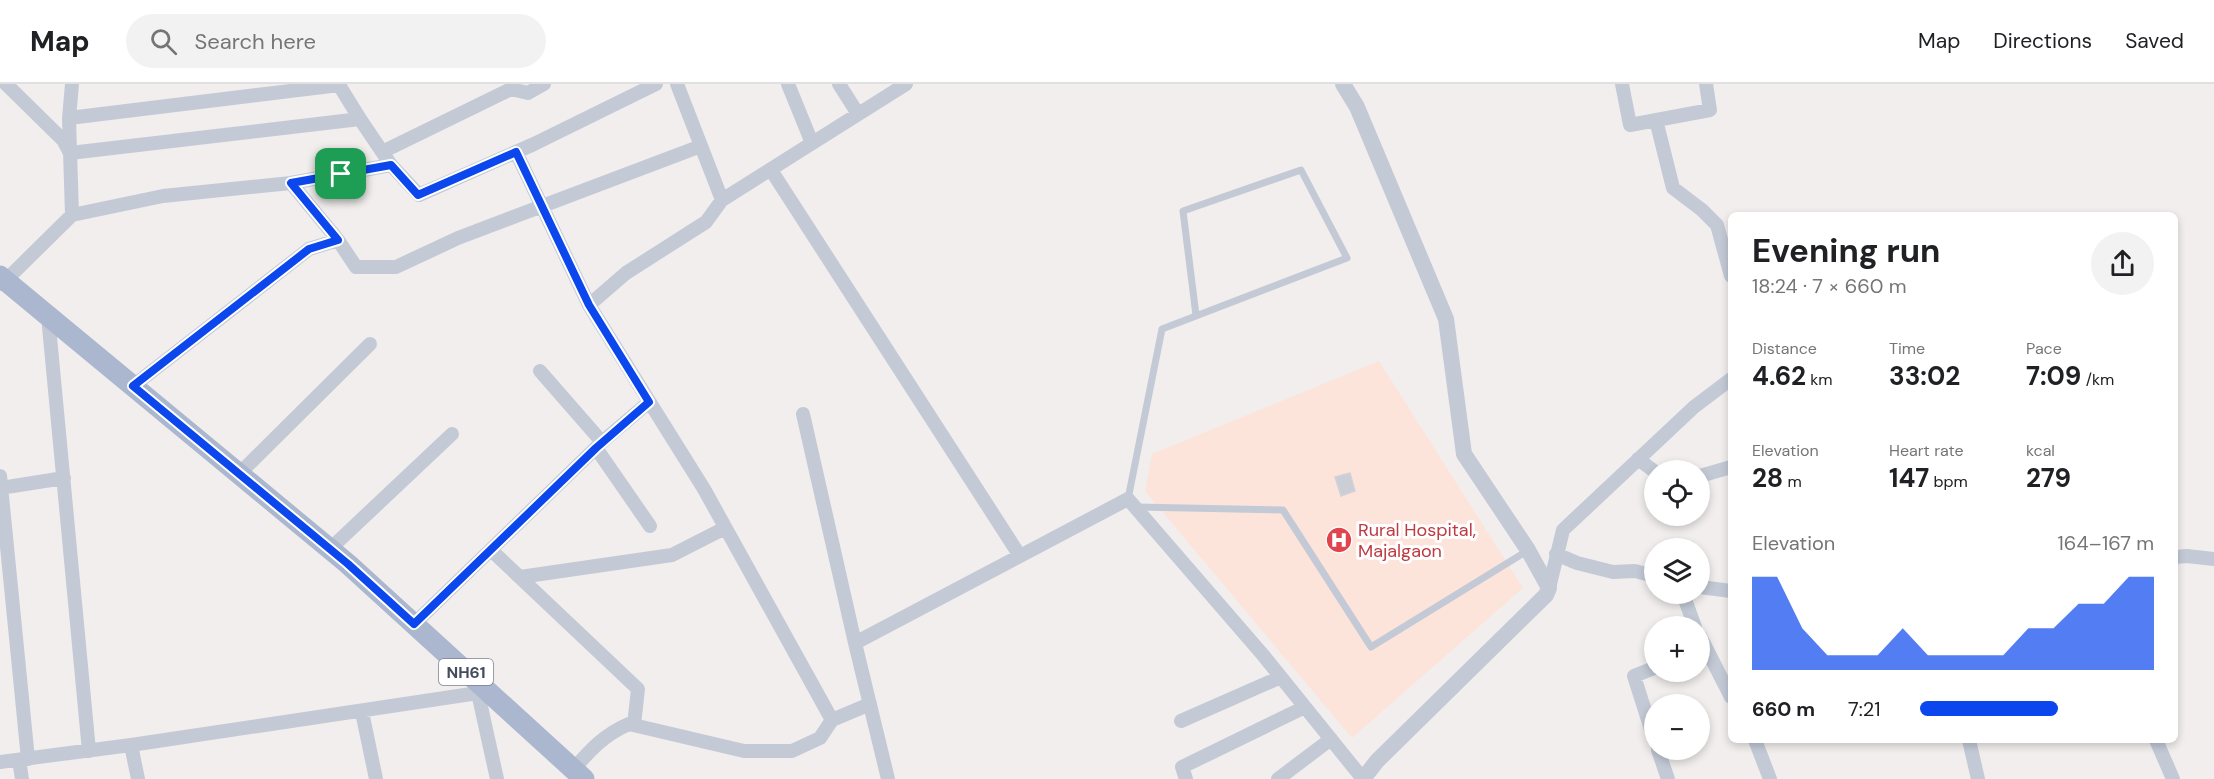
<!DOCTYPE html>
<html lang="en">
<head>
<meta charset="utf-8">
<style>
	body { margin:0; font-family:"DM Sans",sans-serif; background:#f2f2f2; color:#202124; height:100vh; display:flex; flex-direction:column; font-size:22px; white-space:nowrap }
	* { box-sizing:border-box; margin:0 }
	p { font-size:20px; color:#757577 }
	.icon { flex:none; width:33px; height:33px; fill:none; stroke:currentColor; stroke-width:2; stroke-linecap:round; stroke-linejoin:round }
	.map { position:relative; flex:1; overflow:hidden }
	.sheet { position:absolute; left:1728px; top:128px; width:450px; height:531px; display:flex; flex-direction:column; background:#fff; border-radius:9px; box-shadow:0 3px 9px #0003 }
	.sheet>* { flex:none }
	.controls { position:absolute; left:1644px; top:376px; display:grid; gap:12px }
	.controls a { display:grid; place-items:center; width:66px; height:66px; border-radius:50%; background:#fff; box-shadow:0 3px 9px #0003; font-size:30px }
	.pin { position:absolute; display:grid; place-items:center; width:51px; height:51px; color:#fff; margin:-26px; border-radius:12px; box-shadow:0 3px 9px #0006 }
	.round { display:grid; place-items:center; flex:none; width:63px; height:63px; border-radius:32px; background:#f2f2f2 }
	.headline { display:flex; align-items:center; justify-content:space-between; height:102px; padding:0 24px }
	h1 { font-size:33px; font-weight:700; line-height:45px }
	.stats { display:grid; grid-template-columns:repeat(3,1fr); gap:9px; height:102px; padding:6px 24px }
	.stats div { display:grid; align-content:center }
	.stats b { font-size:26px; font-weight:700 }
	.stats small { font-size:16px; font-weight:400 }
	.stats p { font-size:16px }
	.chart { height:168px; padding:12px 24px }
	.chart p { display:flex; justify-content:space-between }
	.chart svg { width:100%; height:108px; margin-top:6px; fill:#0b47ed; opacity:.7 }
	ul { padding:0 24px; list-style:none; font-size:20px }
	li { display:grid; grid-template-columns:96px 72px 1fr; align-items:center; height:45px }
	li i { height:15px; border-radius:8px; background:#0b47ed }
	header { display:flex; align-items:center; gap:36px; box-sizing:border-box; height:84px; padding:0 30px; background:#fff; border-bottom:2px solid #e0e0e0 }
	header strong { font-size:28px }
	nav { display:flex; gap:33px; margin-inline-start:auto; font-size:21px }
	.search { width:420px; height:54px; background:#f2f2f2; display:flex; align-items:center; gap:15px; box-sizing:border-box; padding:0 21px; border-radius:33px; color:#757577; font-size:22px }
	.map>svg:first-child { display:block }
	.medical { fill:#fde4db }
	.building { fill:#ccced6; stroke:#d1d2da; stroke-width:1.5 }
	.lines { fill:none; stroke-linecap:round; stroke-linejoin:round }
	.service { stroke:#c3cad6; stroke-width:7 }
	.minor { stroke:#c3cad6; stroke-width:14 }
	.tertiary { stroke:#c3cad6; stroke-width:16 }
	.primary { stroke:#abb7cf; stroke-width:21 }
	.route-casing { stroke:#fff; stroke-width:12 }
	.route { stroke:#0b47ed; stroke-width:8 }
	.labels { text-anchor:middle; stroke-width:6; stroke-linejoin:round; paint-order:stroke }
	.shield { fill:#fff; stroke:#7c828e; stroke-width:1.5 }
	.shield-label { font-size:16px; font-weight:bold; fill:#444d5d }
	.health-label { font-size:18px; fill:#be3a42; stroke:#fff; text-anchor:start }
</style>
</head>
<body>
<header>
<strong>Map</strong>
<div class="search"><svg class="icon" aria-label="search" viewBox="0 0 24 24"><circle cx="10" cy="10" r="6"/><path d="M15 15l6 6"/></svg>Search here</div>
<nav><a>Map</a><a>Directions</a><a>Saved</a></nav>
</header>
<div class="map">
<svg width="2214" height="695" viewBox="0 0 2214 695">
	<rect width="100%" height="100%" fill="#f1eeed"/>
	<!-- medical -->
	<path class="medical" d="M 1379,277 L 1523,504 L 1352,654 L 1145,407 L 1152,370 Z"/>
	<!-- building -->
	<path class="building" d="M 1350,389 L 1355,407 L 1341,412 L 1335,393 Z"/>
	<g class="lines">
		<!-- service -->
		<path class="service" d="M 1128,415 L 1162,245 L 1347,174 L 1301,86 L 1183,127 L 1196,231
			M 1136,423 L 1283,426 L 1371,563 L 1527,467"/>
		<!-- minor -->
		<path class="minor" d="M 6,0 L 63,56 L 70,69 L 360,35 L 339,1 L 69,34
			M 677,0 L 722,116
			M 788,0 L 812,59
			M 839,0 L 858,30
			M 1622,0 L 1630,41 L 1710,26 L 1706,0
			M 1656,36 L 1673,104 L 1702,126 L 1717,141 L 1731,192
			M 382,68 L 511,5 L 528,9 L 544,0
			M 516,68 L 589,221
			M 391,81 L 419,111 L 534,60 L 656,0
			M 771,86 L 1020,472
			M 291,99 L 391,81 L 360,35
			M 72,131 L 69,34 L 72,0
			M 2,200 L 72,131 L 163,112 L 291,99 L 338,156
			M 48,232 L 89,667
			M 540,287 L 602,358
			M 133,302 L 309,165 L 338,156 L 356,183 L 396,183 L 458,154 L 701,62
			M 803,330 L 855,559 L 888,695
			M 596,364 L 650,442
			M 1638,375 L 1654,387
			M 239,390 L 370,260
			M 0,392 L 28,675
			M 1700,392 L 1731,383
			M 0,404 L 64,394
			M 330,465 L 452,350
			M 491,466 L 638,605 L 634,641
			M 1556,470 L 1577,479 L 1613,488 L 1635,487 L 1654,492
			M 2175,473 L 2187,472 L 2214,475
			M 520,493 L 672,471 L 725,444
			M 1700,503 L 1731,507
			M 1549,504 L 1563,446 L 1694,323 L 1731,295
			M 1683,510 L 1695,543
			M 414,540 L 602,358 L 649,318
			M 1700,552 L 1731,613
			M 855,559 L 1128,415 L 1263,571 L 1363,695
			M 1654,584 L 1634,592 L 1654,655
			M 362,628 L 376,695
			M 832,636 L 704,405 L 589,221 L 626,189 L 706,138 L 722,116 L 906,0
			M 1181,637 L 1281,593
			M 1755,656 L 1770,695
			M 1969,656 L 1978,695
			M 2156,656 L 2173,695
			M 131,661 L 138,695
			M 1658,666 L 1668,695
			M 19,676 L 22,695
			M 0,678 L 131,661 L 478,609 L 497,695
			M 574,685 C 590,666 605,650 629,640 L 744,667 L 792,667 L 820,654 L 832,636 L 870,620
			M 1186,695 L 1182,683 L 1305,623
			M 1278,695 L 1331,655"/>
		<!-- tertiary -->
		<path class="tertiary" d="M 1343,0 L 1357,23 L 1446,235 L 1464,370 L 1528,466 L 1549,504 L 1546,511 L 1377,677 L 1363,695"/>
		<!-- primary -->
		<path class="primary" d="M 0,192 L 348,480 L 584,695"/>
	</g>
	<g class="lines">
		<!-- route casing -->
		<g class="route-casing">
			<path id="route" d="M 516,68 L 589,221 L 649,318 L 596,364 L 414,540 L 348,480 L 133,302 L 309,165 L 338,156 L 291,99 L 391,81 L 418,111 Z"/>
		</g>
		<!-- route -->
		<use href="#route" class="route"/>
	</g>
	<!-- icons -->
	<defs>
		<g id="hospital-disc" transform="scale(1.35)"><circle r="9.5" fill="#e0444e" stroke="#fff"/><path d="M-5-5h3v3.5h4V-5h3V5h-3V1.5h-4V5h-3Z" fill="#fff"/></g>
	</defs>
	<g fill-rule="evenodd">
		<use href="#hospital-disc" x="1339" y="456"/>
	</g>
	<g class="labels">
		<!-- shield labels -->
		<rect class="shield" x="439" y="575" width="54" height="26" rx="4.5"/>
		<g class="shield-label">
			<text x="466" y="594">NH61</text>
		</g>
		<!-- health labels -->
		<g class="health-label">
			<text x="1358" y="452">Rural Hospital,<tspan x="1358" dy="21">Majalgaon</tspan></text>
		</g>
	</g>
</svg>
<div class="controls">
<a><svg class="icon" aria-label="locate" viewBox="0 0 24 24"><circle cx="12" cy="12" r="6"/><path d="M12 2v4M12 18v4M2 12h4M18 12h4"/></svg></a>
<a><svg class="icon" aria-label="layers" viewBox="0 0 24 24"><path d="M12 4l9 5-9 5-9-5zM3 14l9 5 9-5"/></svg></a>
<a>+</a>
<a>−</a>
</div>
<div class="pin" style="left:341px;top:90px;background:#1e9e55"><svg class="icon" aria-label="arrive" viewBox="0 0 24 24"><path d="M6 21V4h12l-3 4 3 4H6"/></svg></div>
<section class="sheet">
<div class="headline"><div><h1>Evening run</h1><p>18:24 · 7 × 660 m</p></div><a class="round"><svg class="icon" aria-label="share" viewBox="0 0 24 24"><path d="M12 15V3M7 8l5-5 5 5M5 13v7h14v-7"/></svg></a></div>
<div class="stats">
<div><p>Distance</p><b>4.62<small> km</small></b></div>
<div><p>Time</p><b>33:02</b></div>
<div><p>Pace</p><b>7:09<small> /km</small></b></div>
</div>
<div class="stats">
<div><p>Elevation</p><b>28<small> m</small></b></div>
<div><p>Heart rate</p><b>147<small> bpm</small></b></div>
<div><p>kcal</p><b>279</b></div>
</div>
<div class="chart"><p><span>Elevation</span>164–167 m</p>
<svg viewBox="0 0 160 44" preserveAspectRatio="none"><path d="M0 44V6L10 6L20 27L30 38L40 38L50 38L60 27L70 38L80 38L90 38L100 38L110 27L120 27L130 17L140 17L150 6L160 6V44z"/></svg>
</div>
<ul>
<li><b>660 m</b>7:21<i style="width:59%"></i></li>
</ul>
</section>
</div>
</body>
</html>
